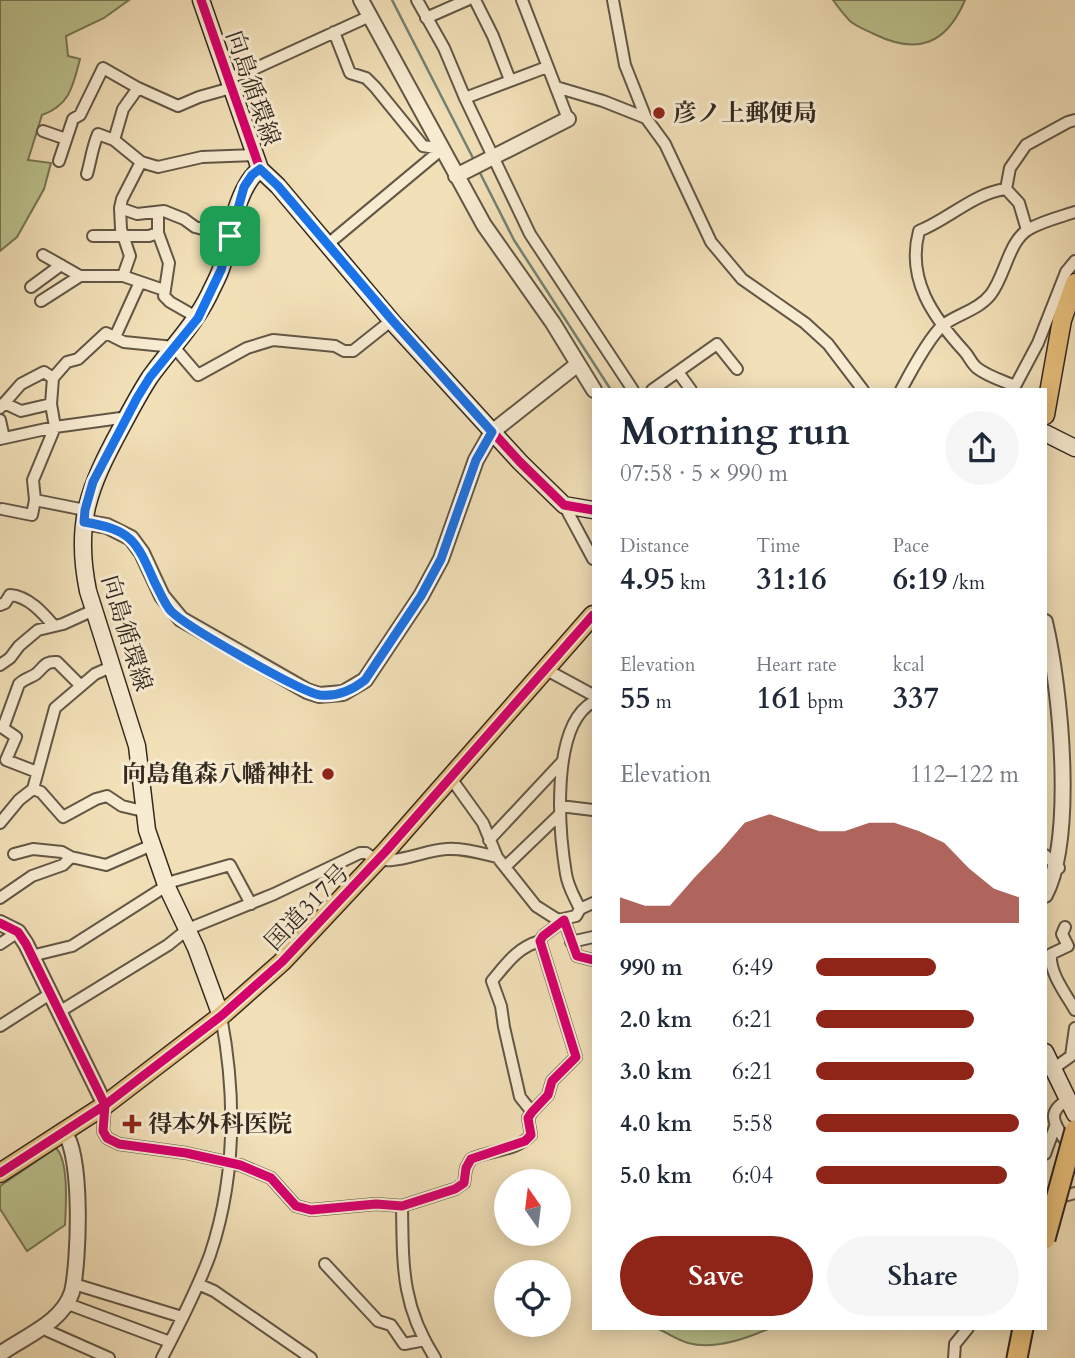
<!DOCTYPE html>
<html lang="en">
<head>
<meta charset="utf-8">
<style>
	body { margin:0; font-family:Cardo,"Noto Serif JP",serif; background:#f6f6f7; color:#1f2937; height:100vh; display:flex; flex-direction:column; font-size:26px; white-space:nowrap }
	* { box-sizing:border-box; margin:0 }
	p { font-size:23px; color:#747a83 }
	.icon { flex:none; width:38px; height:38px; fill:none; stroke:currentColor; stroke-width:2; stroke-linecap:round; stroke-linejoin:round }
	.map { position:relative; flex:1; overflow:hidden }
	.drawer { position:absolute; left:592px; top:388px; width:455px; height:942px; display:flex; flex-direction:column; background:#fff; border-radius:0px; box-shadow:0 4px 18px #0003 }
	.drawer>* { flex:none }
	.needle { width:46px; rotate:346deg }
	.buttons { position:absolute; left:494px; top:1169px; display:grid; gap:14px }
	.buttons a { display:grid; place-items:center; width:77px; height:77px; border-radius:50%; background:#fff; box-shadow:0 4px 18px #0003; font-size:35px }
	.pin { position:absolute; display:grid; place-items:center; width:60px; height:60px; color:#fff; margin:-30px; border-radius:14px; box-shadow:0 4px 10px #0006 }
	.round { display:grid; place-items:center; flex:none; width:74px; height:74px; border-radius:37px; background:#f6f6f7 }
	.headline { display:flex; align-items:center; justify-content:space-between; height:119px; padding:0 28px }
	h1 { font-size:38px; font-weight:700; line-height:52px }
	.stats { display:grid; grid-template-columns:repeat(3,1fr); gap:10px; height:119px; padding:7px 28px }
	.stats div { display:grid; align-content:center }
	.stats b { font-size:30px; font-weight:700 }
	.stats small { font-size:19px; font-weight:400 }
	.stats p { font-size:19px }
	.chart { height:196px; padding:14px 28px }
	.chart p { display:flex; justify-content:space-between }
	.chart svg { width:100%; height:126px; margin-top:7px; fill:#8f2418; opacity:.7 }
	.action { display:flex; gap:14px; margin-top:auto; padding:14px 28px }
	.action a { flex:1; height:80px; border-radius:42px; background:#8f2418; color:#fff; font-size:28px; font-weight:700; line-height:80px; text-align:center }
	.action a+a { background:#f6f6f7; color:#1f2937 }
	ul { padding:0 28px; list-style:none; font-size:23px }
	li { display:grid; grid-template-columns:112px 84px 1fr; align-items:center; height:52px }
	li i { height:18px; border-radius:9px; background:#8f2418 }
	.map>svg:first-child { display:block }
	.green { fill:#bbc28e; stroke:#767657; stroke-width:2 }
	.lines { fill:none; stroke-linecap:round; stroke-linejoin:round }
	.stream { stroke:#728273; stroke-width:2.5 }
	.minor-casing { stroke:#625746; stroke-width:14 }
	.tertiary-casing { stroke:#625746; stroke-width:18 }
	.secondary-casing { stroke:#322920; stroke-width:19 }
	.trunk-casing { stroke:#322920; stroke-width:21 }
	.motorway-casing { stroke:#322920; stroke-width:23 }
	.minor { stroke:#f7ebd1; stroke-width:10 }
	.tertiary { stroke:#f7ebd1; stroke-width:14 }
	.secondary { stroke:#f7ebd1; stroke-width:16 }
	.trunk { stroke:#e9c07c; stroke-width:18 }
	.motorway { stroke:#e9c07c; stroke-width:19 }
	.motorway-bridge-casing { stroke:#322920; stroke-width:23; stroke-linecap:butt }
	.motorway-bridge { stroke:#e9c07c; stroke-width:19 }
	.cycleway-casing { stroke:#f7ebd1; stroke-width:13 }
	.cycleway { stroke:#d6006c; stroke-width:9 }
	.route-casing { stroke:#fff; stroke-width:14 }
	.route { stroke:#1a73e8; stroke-width:9 }
	.poi-dot { fill:#8f2418; stroke:#f7ebd1; stroke-width:2.5 }
	.labels { text-anchor:middle; stroke-width:6; stroke-linejoin:round; paint-order:stroke }
	.street-label { font-size:24px; fill:#322920; stroke:#f7ebd1 }
	.poi-label { font-size:24px; font-weight:bold; fill:#322920; stroke:#f7ebd1; text-anchor:start }
</style>
</head>
<body>
<div class="map">
<svg width="1075" height="1358" viewBox="0 0 1075 1358">
	<rect width="100%" height="100%" fill="#f2e0b8"/>
	<filter id="stains"><feTurbulence type="fractalNoise" baseFrequency=".00286" numOctaves="4"/><feColorMatrix values="0 0 0 0 .2 0 0 0 0 .09 0 0 0 0 .02 0 0 0 .5 -.17"/></filter>
	<radialGradient id="worn" r=".72"><stop offset=".6" stop-color="#630" stop-opacity="0"/><stop offset="1" stop-color="#630" stop-opacity=".3"/></radialGradient>
	<!-- green -->
	<path class="green" d="M 0,0 L 129,0 L 104,18 L 66,36 L 68,56 L 80,59 C 73,86 70,105 42,115 L 28,160 L 51,163 L 44,189 L 17,237 L 0,251 Z
		M 833,0 L 965,0 C 946,45 917,55 874,34 C 866,30 857,27 850,21 C 844,15 838,7 833,0 Z
		M 56,1148 C 69,1161 66,1206 65,1225 L 27,1251 L 0,1209 L 0,1186 Z
		M 657,1328 L 770,1328 C 746,1339 714,1350 688,1343 C 677,1340 667,1333 657,1328 Z"/>
	<g class="lines">
		<!-- stream -->
		<path class="stream" d="M 392,0 L 475,162
			M 479,171 L 514,240 L 611,390"/>
		<!-- minor casing -->
		<g class="minor-casing">
			<path id="minor" d="M 417,0 L 444,48 L 465,98 L 530,234 L 633,390
				M 475,0 L 493,36 L 510,80
				M 522,0 L 568,119
				M 613,0 L 625,65 L 646,118 L 665,144 L 711,242 L 742,279 L 805,323 L 828,344 L 863,390
				M 426,18 L 467,0
				M 334,32 L 350,73 L 366,78 L 375,87 L 423,146 L 442,149
				M 229,78 L 254,69 L 370,16
				M 556,87 L 603,101 L 646,118
				M 465,98 L 547,67
				M 43,131 L 66,139
				M 114,140 L 123,109 L 138,88 L 178,106 L 199,97 L 231,88
				M 59,161 L 73,119 L 80,115 L 103,68 L 138,88
				M 87,174 C 91,160 92,148 98,134 L 114,140 L 141,162
				M 1006,189 L 1010,168 L 1026,145 L 1068,122 L 1075,120
				M 120,208 L 121,229 L 130,256 L 123,276
				M 158,212 L 158,233 L 169,263 L 164,296 L 170,302 L 198,318
				M 93,236 L 149,236 L 158,233
				M 230,236 L 195,227 L 184,219 L 164,211 L 137,214 L 120,208 L 122,199 L 141,162 L 158,167 L 202,157 L 255,155
				M 328,244 L 442,149
				M 43,255 L 80,276 L 123,276 L 164,290
				M 31,287 L 61,265
				M 41,301 L 80,276
				M 115,337 L 140,282
				M 678,372 L 691,390
				M 1015,386 C 1003,381 987,376 977,368 C 971,363 969,356 964,351 C 933,317 906,279 919,231 C 949,219 974,193 1006,189 L 1019,203 L 1027,230
				M 652,390 L 717,344 L 737,369
				M 901,390 C 910,373 928,339 942,326 C 956,314 978,311 991,294 C 1005,276 1009,240 1029,229 C 1043,221 1060,217 1075,212
				M 1013,390 L 1038,343 L 1066,272 L 1075,261
				M 4,403 L 21,411 L 51,404
				M 0,408 L 21,384 L 44,372 L 53,378
				M 0,420 L 4,438
				M 0,439 L 55,427 L 128,417
				M 564,505 L 593,559
				M 2,509 L 32,515 L 35,500
				M 85,510 L 35,500 L 33,480 L 55,427 L 51,404 L 53,378 L 67,362 L 78,359 L 106,333 L 124,342 L 174,347 L 198,375 L 247,348 L 273,340 L 335,346 L 344,351 L 353,351 L 392,320
				M 0,605 L 5,603 L 10,595 C 28,596 43,613 54,626
				M 0,665 L 10,658 L 19,646 L 38,630 L 63,624 L 94,610
				M 545,669 L 593,695
				M 0,726 L 16,737 L 6,760 L 37,772
				M 3,728 L 19,684 C 24,679 30,678 36,674 C 44,667 45,661 57,662 L 81,686
				M 450,777 L 483,823 L 497,857 L 536,906 L 558,920 L 576,916 L 580,909 C 575,898 568,887 566,874 C 559,832 550,726 593,702
				M 33,789 L 55,708 L 95,674 L 113,666
				M 560,806 L 593,810
				M 0,823 L 19,800 L 33,789 L 41,792 L 63,817 L 96,799 L 107,796 L 122,806 L 143,811
				M 489,840 L 562,762
				M 14,854 L 33,849 L 62,852 L 71,857 L 106,865 L 152,845
				M 1045,855 L 1059,868
				M 505,867 L 560,814
				M 0,898 L 32,876 L 63,865 L 71,857
				M 580,909 L 593,903
				M 1065,927 L 1062,934 L 1068,946 L 1051,954 C 1049,973 1066,994 1075,1010
				M 571,942 L 593,937
				M 0,944 L 18,932
				M 31,956 L 72,946 L 174,881 L 230,865 L 251,904
				M 59,1012 L 168,945 L 188,929 L 274,894 L 360,853 L 366,853 C 387,871 421,850 447,849 C 464,848 480,853 497,857
				M 0,1026 L 50,994
				M 1053,1069 L 1071,1056 L 1075,1028
				M 1068,1100 C 1042,1114 1058,1127 1069,1147
				M 105,1105 L 103,1131 L 107,1138 L 119,1144 L 186,1153 L 240,1165 L 271,1178 L 296,1206 L 311,1210 L 376,1204 L 402,1206 L 455,1189 L 464,1183 L 466,1168 L 471,1159 C 490,1150 517,1151 531,1135 L 528,1118 L 532,1112 L 548,1095 L 552,1081 L 576,1057 L 540,941 L 543,936 L 564,920 L 577,956 L 593,960
				M 532,1112 L 520,1097 L 504,1027 L 501,1006 L 492,981 C 507,963 518,947 540,941
				M 1045,1154 L 1056,1124
				M 1045,1201 L 1075,1193
				M 402,1206 C 403,1265 401,1305 435,1358
				M 325,1264 L 378,1321 L 391,1325 L 404,1344 L 425,1340
				M 74,1284 L 182,1317
				M 198,1284 L 214,1291 L 311,1358
				M 68,1304 L 170,1342
				M 43,1326 L 48,1331 L 109,1358
				M 162,1358 C 179,1325 197,1290 210,1255 C 236,1178 236,1095 221,1016
				M 954,1358 L 955,1344 L 968,1328"/>
		</g>
		<!-- tertiary casing -->
		<g class="tertiary-casing">
			<path id="tertiary" d="M 361,0 L 484,225 L 553,323 L 594,390
				M 456,176 L 568,119
				M 84,522 L 107,526 L 131,538 L 142,553 L 162,596 L 181,619 L 307,691 L 319,695 L 343,693 L 365,680 L 421,596 L 441,559 L 476,460 L 492,432 L 578,364
				M 1045,622 C 1061,690 1075,838 1045,895
				M 0,923 L 18,932 L 26,944 L 105,1105
				M 0,1354 C 25,1336 62,1323 72,1292 C 79,1263 83,1154 64,1132"/>
		</g>
		<!-- secondary casing -->
		<g class="secondary-casing">
			<path id="secondary" d="M 201,0 L 260,169 L 278,186 L 396,326 L 520,462 L 564,505 L 593,510
				M 1045,433 L 1075,448
				M 221,1016 L 196,948 L 166,885 L 147,830 L 137,746 L 88,591 C 74,523 89,487 121,428 C 130,411 139,394 150,377 C 170,349 193,327 209,295 C 213,286 219,276 222,266 C 230,237 236,188 260,169
				M 1045,1052 L 1075,1114"/>
		</g>
		<!-- trunk casing -->
		<g class="trunk-casing">
			<path id="trunk" d="M 1045,415 L 1062,320 L 1075,283
				M 0,1173 L 105,1105 L 221,1016 L 282,962 L 386,851 L 593,615"/>
		</g>
		<!-- motorway casing -->
		<g class="motorway-casing">
			<path id="motorway" d="M 1017,1358 L 1023,1328"/>
		</g>
		<!-- minor -->
		<use href="#minor" class="minor"/>
		<!-- tertiary -->
		<use href="#tertiary" class="tertiary"/>
		<!-- secondary -->
		<use href="#secondary" class="secondary"/>
		<!-- trunk -->
		<use href="#trunk" class="trunk"/>
		<!-- motorway -->
		<use href="#motorway" class="motorway"/>
		<!-- motorway-bridge casing -->
		<g class="motorway-bridge-casing">
			<path id="motorway-bridge" d="M 1045,1239 L 1075,1130"/>
		</g>
		<!-- motorway-bridge -->
		<use href="#motorway-bridge" class="motorway-bridge"/>
		<!-- cycleway casing -->
		<g class="cycleway-casing">
			<path id="cycleway" d="M 201,0 L 260,169 L 278,186 L 396,326 L 520,462 L 564,505 L 593,510
				M 0,923 L 18,932 L 26,944 L 105,1105 L 103,1131 L 107,1138 L 119,1144 L 186,1153 L 240,1165 L 271,1178 L 296,1206 L 311,1210 L 376,1204 L 402,1206 L 455,1189 L 464,1183 L 466,1168 L 471,1159 L 525,1141 L 531,1135 L 528,1118 L 532,1112 L 548,1095 L 552,1081 L 576,1057 L 540,941 L 543,936 L 564,920 L 577,956 L 593,960
				M 0,1173 L 105,1105 L 221,1016 L 282,962 L 386,851 L 593,615"/>
		</g>
		<!-- cycleway -->
		<use href="#cycleway" class="cycleway"/>
	</g>
	<g class="lines">
		<!-- route casing -->
		<g class="route-casing">
			<path id="route" d="M 260,169 L 278,186 L 392,320 L 492,432 L 476,460 L 441,559 L 421,596 L 365,680 C 351,691 337,697 320,695 C 301,692 185,626 171,611 C 164,603 160,592 155,583 C 136,540 132,530 84,522 L 85,510 L 93,482 L 137,398 L 150,377 L 198,318 L 221,270 L 244,187 L 252,175 Z"/>
		</g>
		<!-- route -->
		<use href="#route" class="route"/>
	</g>
	<!-- markers -->
	<g class="poi-dot">
		<circle cx="659" cy="113" r="7"/>
		<circle cx="328" cy="774" r="7"/>
		<path d="M128.5 1113.5h7v7h7v7h-7v7h-7v-7h-7v-7h7z"/>
	</g>
	<g class="labels">
		<!-- street labels -->
		<g class="street-label">
			<text transform="translate(253 88) rotate(71)" y="8">向島循環線</text>
			<text transform="translate(127 633) rotate(73)" y="8">向島循環線</text>
			<text transform="translate(307 907) rotate(-46)" y="8">国道317号</text>
		</g>
		<!-- poi labels -->
		<g class="poi-label">
			<text x="673" y="121">彦ノ上郵便局</text>
			<text x="314" y="782" text-anchor="end">向島亀森八幡神社</text>
			<text x="148" y="1132">得本外科医院</text>
		</g>
	</g>
	<rect width="100%" height="100%" filter="url(#stains)"/>
	<rect width="100%" height="100%" fill="url(#worn)"/>
</svg>
<div class="buttons">
<a><svg class="needle" viewBox="-14 -14 28 28"><path d="M0-13l5 13h-10z" fill="#e53935"/><path d="M0 13l5-13h-10z" fill="#747a83"/></svg></a>
<a><svg class="icon" aria-label="locate" viewBox="0 0 24 24"><circle cx="12" cy="12" r="6"/><path d="M12 2v4M12 18v4M2 12h4M18 12h4"/></svg></a>
</div>
<div class="pin" style="left:230px;top:236px;background:#1e9e55"><svg class="icon" aria-label="arrive" viewBox="0 0 24 24"><path d="M6 21V4h12l-3 4 3 4H6"/></svg></div>
<section class="drawer">
<div class="headline"><div><h1>Morning run</h1><p>07:58 · 5 × 990 m</p></div><a class="round"><svg class="icon" aria-label="share" viewBox="0 0 24 24"><path d="M12 15V3M7 8l5-5 5 5M5 13v7h14v-7"/></svg></a></div>
<div class="stats">
<div><p>Distance</p><b>4.95<small> km</small></b></div>
<div><p>Time</p><b>31:16</b></div>
<div><p>Pace</p><b>6:19<small> /km</small></b></div>
</div>
<div class="stats">
<div><p>Elevation</p><b>55<small> m</small></b></div>
<div><p>Heart rate</p><b>161<small> bpm</small></b></div>
<div><p>kcal</p><b>337</b></div>
</div>
<div class="chart"><p><span>Elevation</span>112–122 m</p>
<svg viewBox="0 0 160 44" preserveAspectRatio="none"><path d="M0 44V35L10 38L20 38L30 28L40 19L50 9L60 6L70 9L80 12L90 12L100 9L110 9L120 12L130 16L140 25L150 32L160 35V44z"/></svg>
</div>
<ul>
<li><b>990 m</b>6:49<i style="width:59%"></i></li>
<li><b>2.0 km</b>6:21<i style="width:78%"></i></li>
<li><b>3.0 km</b>6:21<i style="width:78%"></i></li>
<li><b>4.0 km</b>5:58<i style="width:100%"></i></li>
<li><b>5.0 km</b>6:04<i style="width:94%"></i></li>
</ul>
<div class="action"><a>Save</a><a>Share</a></div>
</section>
</div>
</body>
</html>
